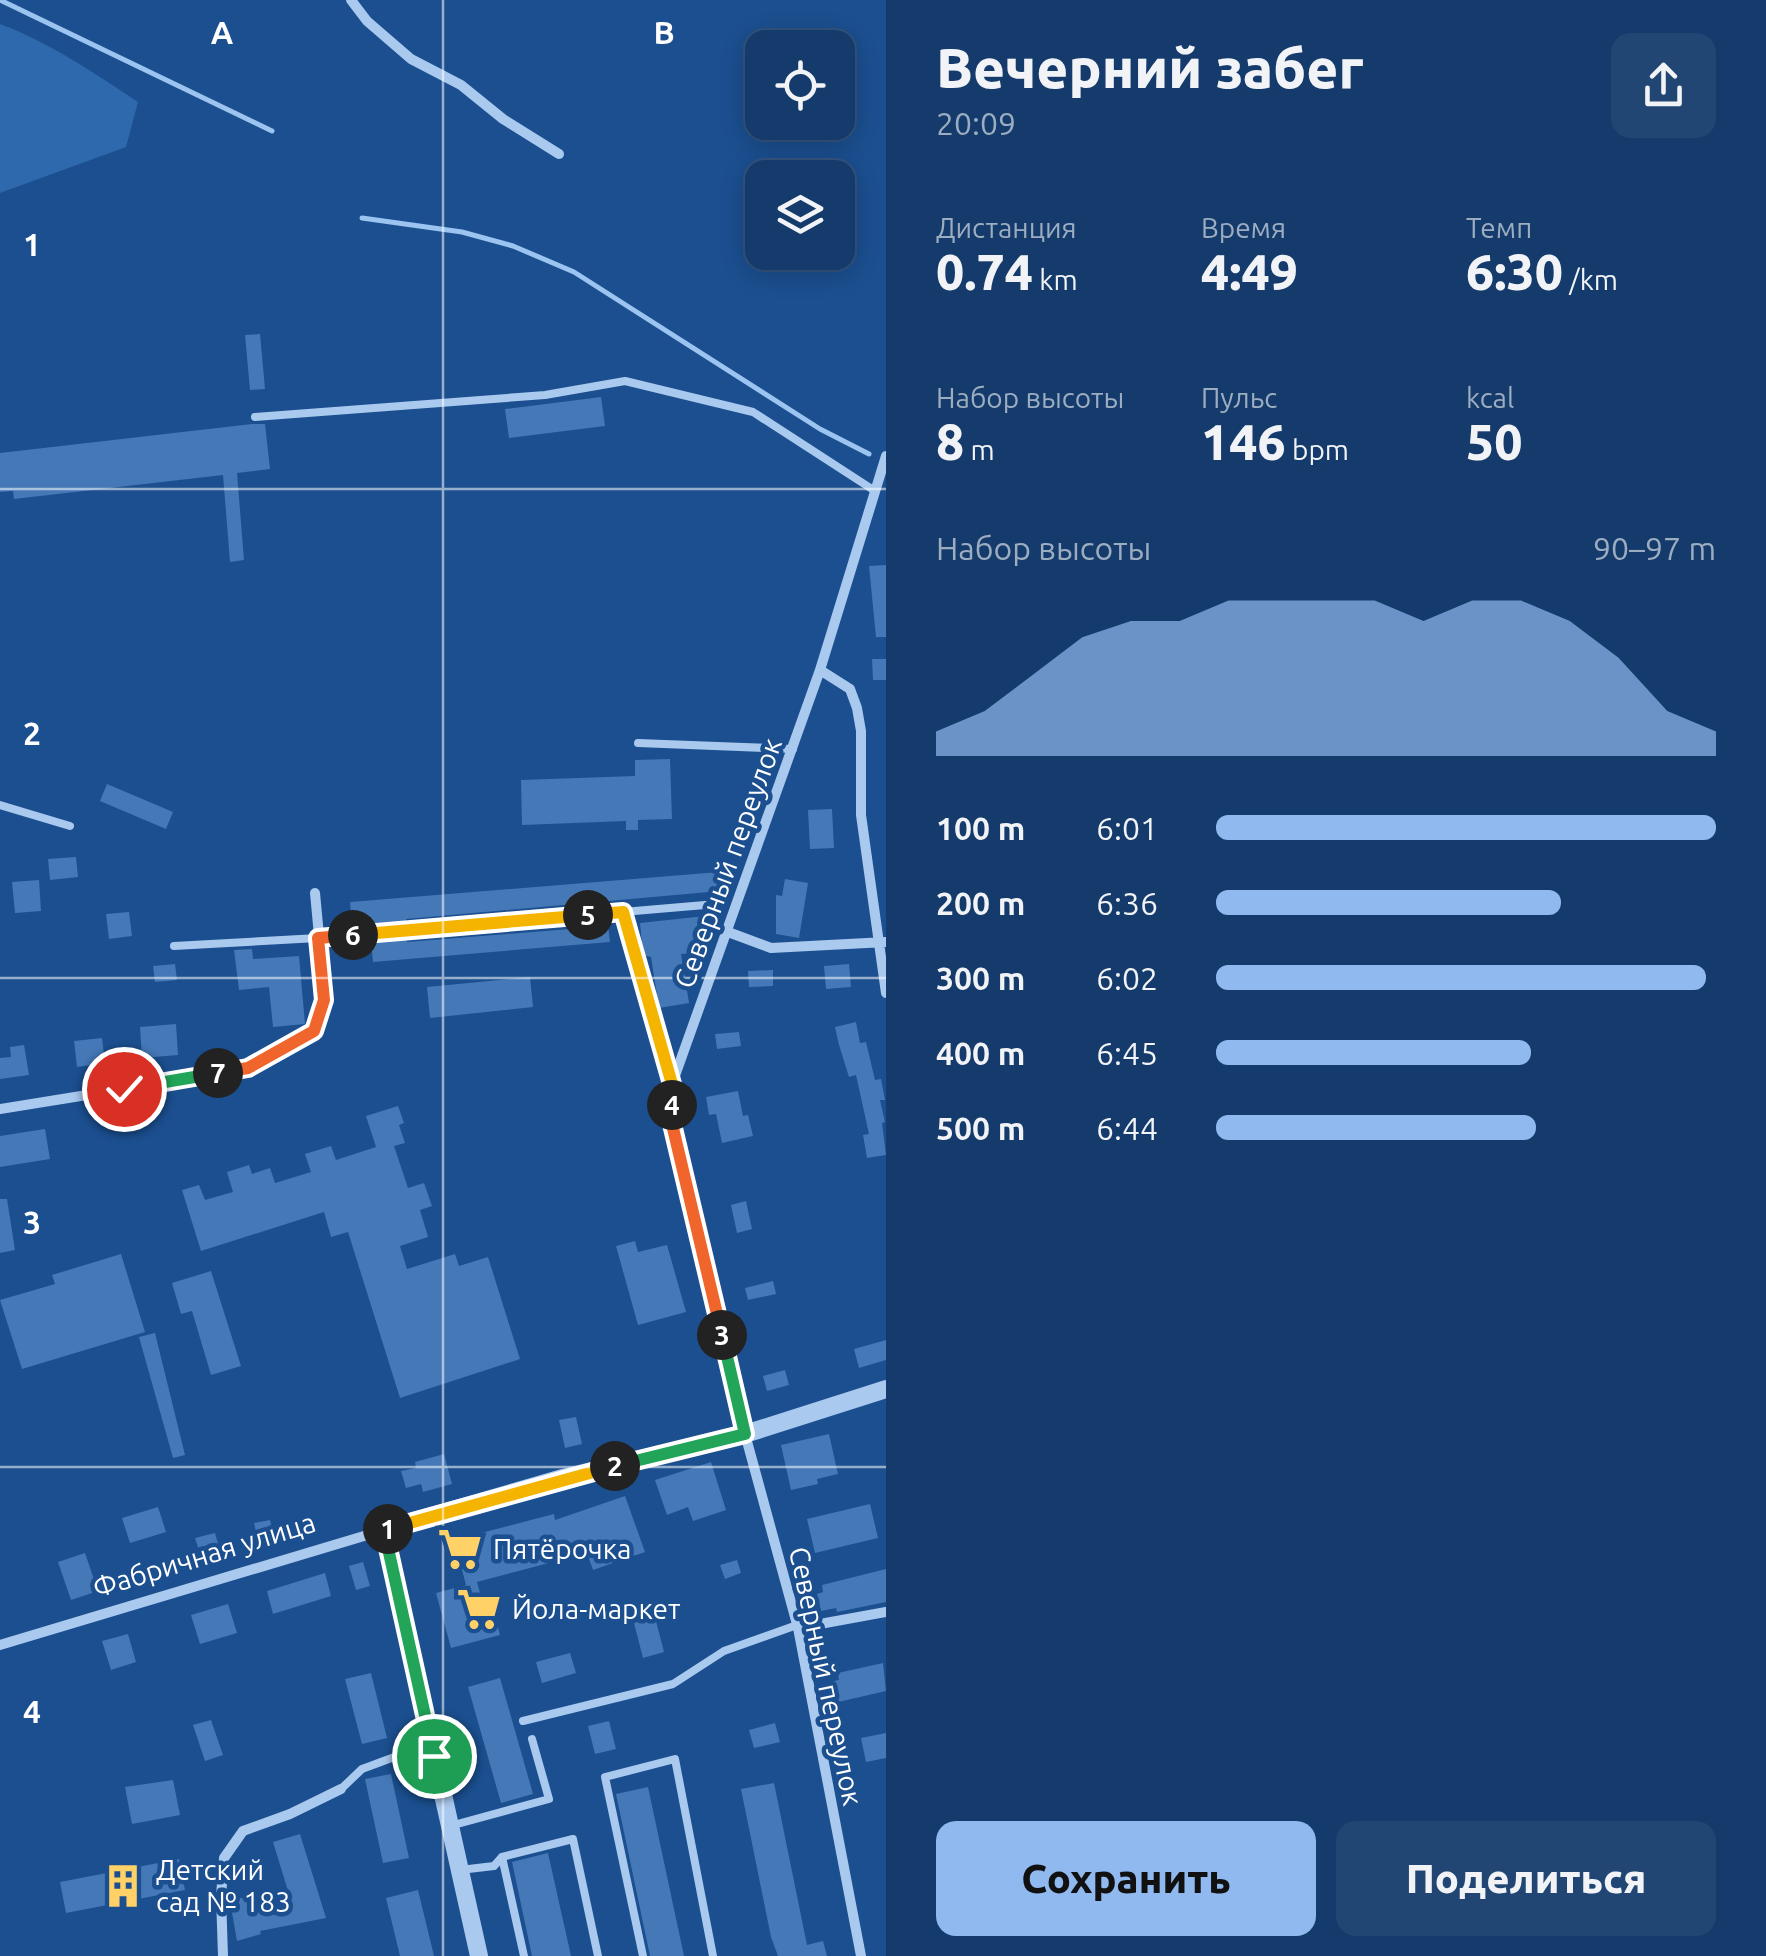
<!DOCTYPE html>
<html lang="ru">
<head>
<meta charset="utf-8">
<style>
	body { margin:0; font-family:Ubuntu,sans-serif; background:#214673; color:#f1f3f6; height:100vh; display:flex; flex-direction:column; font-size:38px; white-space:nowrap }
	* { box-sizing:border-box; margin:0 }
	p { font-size:32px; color:#9dadc1 }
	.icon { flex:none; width:55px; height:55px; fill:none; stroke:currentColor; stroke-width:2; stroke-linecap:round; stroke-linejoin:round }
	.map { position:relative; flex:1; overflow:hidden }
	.panel { display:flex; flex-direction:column; background:#143b6b; width:880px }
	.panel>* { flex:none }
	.fabs { position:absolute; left:745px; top:30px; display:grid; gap:20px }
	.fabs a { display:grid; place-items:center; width:110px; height:110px; border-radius:20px; background:#143b6b; box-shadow:0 5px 25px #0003,0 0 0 2px #33557e; font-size:50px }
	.pin { position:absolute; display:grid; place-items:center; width:85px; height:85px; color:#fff; margin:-42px; border:5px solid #fff; border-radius:50%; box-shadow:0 2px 10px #0007 }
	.km { position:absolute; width:50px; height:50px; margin:-25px; border-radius:50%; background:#222; color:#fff; font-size:28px; line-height:50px; text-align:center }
	.round { display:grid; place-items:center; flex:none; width:105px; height:105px; border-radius:20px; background:#214673 }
	.overview { display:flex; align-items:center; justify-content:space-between; height:170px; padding:0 50px }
	h1 { font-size:55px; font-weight:800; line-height:75px }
	.figures { display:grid; grid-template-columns:repeat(3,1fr); gap:15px; height:170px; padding:10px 50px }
	.figures div { display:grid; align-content:center }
	.figures b { font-size:50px; font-weight:800 }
	.figures small { font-size:28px; font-weight:400 }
	.figures p { font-size:28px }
	.chart { height:280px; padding:20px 50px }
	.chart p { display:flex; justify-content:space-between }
	.chart svg { width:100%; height:180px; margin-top:10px; fill:#90b9f0; opacity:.7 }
	.action { display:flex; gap:20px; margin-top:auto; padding:20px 50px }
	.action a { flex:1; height:115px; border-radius:20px; background:#90b9f0; color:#111; font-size:40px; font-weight:800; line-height:115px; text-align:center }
	.action a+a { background:#214673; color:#f1f3f6 }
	ul { padding:0 50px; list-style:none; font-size:32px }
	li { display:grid; grid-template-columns:160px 120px 1fr; align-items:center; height:75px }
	li i { height:25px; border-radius:12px; background:#90b9f0 }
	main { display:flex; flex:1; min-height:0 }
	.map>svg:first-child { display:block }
	.green { fill:#2e69ad }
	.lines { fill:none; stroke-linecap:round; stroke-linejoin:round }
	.stream { stroke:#9cc4f0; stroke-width:5 }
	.building { fill:#4478b7 }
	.service { stroke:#a9c9ee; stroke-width:8 }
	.minor { stroke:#a9c9ee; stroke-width:10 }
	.tertiary { stroke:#a9c9ee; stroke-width:18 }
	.split-1-casing { stroke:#fff; stroke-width:20 }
	.split-2-casing { stroke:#fff; stroke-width:20 }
	.split-3-casing { stroke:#fff; stroke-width:20 }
	.split-4-casing { stroke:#fff; stroke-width:20 }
	.split-5-casing { stroke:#fff; stroke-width:20 }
	.split-6-casing { stroke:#fff; stroke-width:20 }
	.split-7-casing { stroke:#fff; stroke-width:20 }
	.split-8-casing { stroke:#fff; stroke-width:20 }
	.split-1 { stroke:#22a559; stroke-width:12 }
	.split-2 { stroke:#f5b400; stroke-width:12 }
	.split-3 { stroke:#22a559; stroke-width:12 }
	.split-4 { stroke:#f0652b; stroke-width:12 }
	.split-5 { stroke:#f5b400; stroke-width:12 }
	.split-6 { stroke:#f5b400; stroke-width:12 }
	.split-7 { stroke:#f0652b; stroke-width:12 }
	.split-8 { stroke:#22a559; stroke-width:12 }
	.grid { fill:none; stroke:#fff; stroke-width:2.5; stroke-opacity:0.55 }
	.labels { text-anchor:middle; stroke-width:9; stroke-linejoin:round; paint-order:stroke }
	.street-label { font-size:28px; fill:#fff; stroke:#1b4f8f }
	.poi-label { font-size:28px; fill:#fff; stroke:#1b4f8f; text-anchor:start }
	.grid-label { font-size:32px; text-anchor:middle; font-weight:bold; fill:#fff; stroke:#1b4f8f; stroke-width:9; stroke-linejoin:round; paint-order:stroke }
</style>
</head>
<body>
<main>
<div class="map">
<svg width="886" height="1956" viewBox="0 0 886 1956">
	<rect width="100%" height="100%" fill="#1b4f8f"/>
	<!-- green -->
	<path class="green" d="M 0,24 C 49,42 94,73 138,102 L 126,147 L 0,193 Z"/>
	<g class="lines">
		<!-- stream -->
		<path class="stream" d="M 0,0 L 272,131
			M 362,218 L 462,232 L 513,246 L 574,272 L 820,429 L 869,454"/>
	</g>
	<!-- building -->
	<path class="building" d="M 260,334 L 265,389 L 250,390 L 245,335 Z
		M 601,397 L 605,426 L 509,438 L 505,409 Z
		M 252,424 L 265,424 L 270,469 L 237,473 L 244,560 L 230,562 L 223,475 L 14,499 L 13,491 L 0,492 L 0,453 Z
		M 886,565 L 886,637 L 876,637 L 869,566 Z
		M 872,659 L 886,659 L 886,680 L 873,680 Z
		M 670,759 L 672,819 L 638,820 L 638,830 L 626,830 L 626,821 L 522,825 L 521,780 L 635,776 L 635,760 Z
		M 107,784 L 173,812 L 166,829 L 100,801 Z
		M 832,809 L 834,848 L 810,849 L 808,810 Z
		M 76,857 L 78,877 L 50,880 L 48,859 Z
		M 719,872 L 720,891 L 406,919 L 406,923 L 370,926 L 369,922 L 352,924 L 350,902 Z
		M 785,879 L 808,883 L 799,938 L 776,934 L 776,895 L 782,896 Z
		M 39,880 L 41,911 L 15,913 L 12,882 Z
		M 129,912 L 132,936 L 109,939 L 106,914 Z
		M 705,916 L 707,937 L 697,939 L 698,953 L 681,954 L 689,1003 L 659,1008 L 651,957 L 643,955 L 640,923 Z
		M 608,926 L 610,942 L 373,962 L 371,941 L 407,938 L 407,942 Z
		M 252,949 L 253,959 L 299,956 L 305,1024 L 273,1027 L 269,987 L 239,990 L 234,950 Z
		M 175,964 L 177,980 L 155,982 L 153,966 Z
		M 849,964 L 851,987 L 826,989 L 824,966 Z
		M 773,970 L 773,986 L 749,987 L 748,971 Z
		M 530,977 L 533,1007 L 430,1018 L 427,987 Z
		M 856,1022 L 860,1043 L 866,1042 L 875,1080 L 881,1079 L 885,1100 L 880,1100 L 885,1122 L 882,1123 L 886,1155 L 867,1158 L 863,1135 L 869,1134 L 856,1075 L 849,1077 L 839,1045 L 835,1027 Z
		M 176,1024 L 178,1055 L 142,1058 L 140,1027 Z
		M 739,1032 L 741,1046 L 717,1049 L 715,1034 Z
		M 102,1038 L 105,1063 L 77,1067 L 74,1041 Z
		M 24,1045 L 29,1075 L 0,1079 L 0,1058 L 11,1057 L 10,1047 Z
		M 738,1091 L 743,1116 L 748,1115 L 753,1136 L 722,1143 L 716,1114 L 709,1115 L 706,1097 Z
		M 398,1106 L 404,1123 L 399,1125 L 405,1143 L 394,1146 L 408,1188 L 424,1183 L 432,1206 L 420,1210 L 428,1237 L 400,1246 L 407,1269 L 455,1254 L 459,1266 L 488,1257 L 520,1359 L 400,1398 L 348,1232 L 331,1237 L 324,1212 L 201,1251 L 182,1190 L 199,1185 L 205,1200 L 233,1192 L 227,1172 L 249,1165 L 252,1174 L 270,1168 L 275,1183 L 311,1172 L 305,1154 L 331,1146 L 336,1160 L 376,1147 L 366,1116 Z
		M 45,1129 L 50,1159 L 0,1167 L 0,1136 Z
		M 0,1199 L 7,1199 L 15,1250 L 0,1253 Z
		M 746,1201 L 752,1229 L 737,1233 L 731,1205 Z
		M 635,1241 L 638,1252 L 667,1245 L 686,1312 L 638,1325 L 616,1246 Z
		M 121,1254 L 145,1332 L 22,1369 L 0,1300 L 55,1284 L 52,1275 Z
		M 211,1271 L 241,1366 L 211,1375 L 192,1311 L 181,1314 L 172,1283 Z
		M 773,1281 L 776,1294 L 748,1300 L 745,1288 Z
		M 155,1333 L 185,1455 L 173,1458 L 139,1337 Z
		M 886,1340 L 886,1360 L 859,1368 L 854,1349 Z
		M 785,1370 L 789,1385 L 767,1391 L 763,1376 Z
		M 576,1417 L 582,1444 L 565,1448 L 559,1420 Z
		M 829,1434 L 838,1474 L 817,1479 L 818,1484 L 791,1490 L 781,1445 Z
		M 444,1454 L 452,1484 L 423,1492 L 421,1484 L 406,1488 L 401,1471 L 416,1468 L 415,1462 Z
		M 711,1462 L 726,1510 L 693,1521 L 688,1507 L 667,1515 L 655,1480 Z
		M 625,1496 L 645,1552 L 593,1570 L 587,1553 L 477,1582 L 485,1611 L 493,1608 L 500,1635 L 451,1648 L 436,1593 L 466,1585 L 454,1540 L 554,1514 L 555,1520 Z
		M 870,1504 L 878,1538 L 815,1553 L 807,1519 Z
		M 158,1507 L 166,1532 L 130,1543 L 122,1518 Z
		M 270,1520 L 275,1540 L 259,1544 L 254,1523 Z
		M 215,1533 L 222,1558 L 203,1563 L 195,1538 Z
		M 85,1553 L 98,1591 L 71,1600 L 58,1562 Z
		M 737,1560 L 741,1573 L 725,1579 L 720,1565 Z
		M 363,1562 L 370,1586 L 356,1590 L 349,1566 Z
		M 886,1569 L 886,1602 L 837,1612 L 836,1608 L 821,1611 L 817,1594 L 823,1592 L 822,1585 Z
		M 325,1573 L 331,1596 L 273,1614 L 267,1591 Z
		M 228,1604 L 237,1633 L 200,1644 L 191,1615 Z
		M 655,1617 L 664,1652 L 643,1658 L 634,1623 Z
		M 128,1634 L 136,1662 L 111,1670 L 102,1641 Z
		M 570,1653 L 576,1673 L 542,1683 L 536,1662 Z
		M 883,1663 L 886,1691 L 834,1703 L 829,1682 L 839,1680 L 838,1673 Z
		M 371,1673 L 387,1738 L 362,1744 L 345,1679 Z
		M 500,1678 L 533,1794 L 501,1803 L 468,1687 Z
		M 211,1720 L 223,1755 L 205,1761 L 193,1725 Z
		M 609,1721 L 616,1749 L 595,1754 L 588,1726 Z
		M 775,1723 L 780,1742 L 754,1748 L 749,1730 Z
		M 886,1733 L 886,1758 L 866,1762 L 861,1738 Z
		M 391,1774 L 409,1858 L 383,1863 L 365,1779 Z
		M 173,1780 L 180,1815 L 132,1824 L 125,1787 Z
		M 774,1783 L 807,1945 L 823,1941 L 827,1956 L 778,1956 L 771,1937 L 741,1789 Z
		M 648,1787 L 684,1956 L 650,1956 L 616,1794 Z
		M 300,1834 L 326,1918 L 260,1931 L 261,1934 L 237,1941 L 230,1901 L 252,1895 L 253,1900 L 288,1891 L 273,1842 Z
		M 548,1853 L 571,1956 L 532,1956 L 512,1862 Z
		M 179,1859 L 185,1890 L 66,1913 L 60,1882 Z
		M 418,1890 L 434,1956 L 400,1956 L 386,1898 Z"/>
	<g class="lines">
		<!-- service -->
		<path class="service" d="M 255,417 L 545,395 L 625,381 L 753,412 L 875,491
			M 638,743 L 793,749
			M 0,805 L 70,826
			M 623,912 L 672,1084
			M 174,946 L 318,938 L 705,905
			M 523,1721 L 673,1684 L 724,1651 L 797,1625
			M 341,1789 L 362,1769 L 432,1743
			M 450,1826 L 549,1799 L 532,1739
			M 502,1857 L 524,1956
			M 460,1870 L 494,1866 L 502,1857 L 573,1839 L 598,1956
			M 643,1956 L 605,1777 L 675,1759 L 713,1956"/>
		<!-- minor -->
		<path class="minor" d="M 351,0 L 367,21 L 411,59 L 461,85 L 503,119 L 559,154
			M 820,670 L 850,689 L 857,708 L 861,731 L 861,815 L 886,993
			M 728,932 L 771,948 L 886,942
			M 0,1109 L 248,1069 L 314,1031 L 325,1000 L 315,893
			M 798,1628 L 886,1612
			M 0,1645 L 384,1530
			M 223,1956 L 221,1896 L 224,1858 L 243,1831 L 290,1814 L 341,1789
			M 861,1956 L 798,1628 L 745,1434 L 672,1124 L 672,1084 L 820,670 L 886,456"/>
		<!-- tertiary -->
		<path class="tertiary" d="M 479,1956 L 384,1530 L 563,1478 L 745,1434 L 886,1389"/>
	</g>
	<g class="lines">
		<!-- split-1 casing -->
		<g class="split-1-casing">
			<path id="split-1" d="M 388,1529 L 384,1530 L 434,1756"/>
		</g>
		<!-- split-2 casing -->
		<g class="split-2-casing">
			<path id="split-2" d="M 388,1529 L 615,1466"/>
		</g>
		<!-- split-3 casing -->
		<g class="split-3-casing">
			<path id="split-3" d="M 615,1466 L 745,1434 L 722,1335"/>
		</g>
		<!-- split-4 casing -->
		<g class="split-4-casing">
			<path id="split-4" d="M 672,1105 L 672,1124 L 722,1335"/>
		</g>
		<!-- split-5 casing -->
		<g class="split-5-casing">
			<path id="split-5" d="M 588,915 L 623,912 L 672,1084 L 672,1105"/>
		</g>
		<!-- split-6 casing -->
		<g class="split-6-casing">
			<path id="split-6" d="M 353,935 L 588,915"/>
		</g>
		<!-- split-7 casing -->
		<g class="split-7-casing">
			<path id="split-7" d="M 218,1073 L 248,1068 L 314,1031 L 324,1000 L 318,938 L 353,935"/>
		</g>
		<!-- split-8 casing -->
		<g class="split-8-casing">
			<path id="split-8" d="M 124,1089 L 218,1073"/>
		</g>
		<!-- split-1 -->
		<use href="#split-1" class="split-1"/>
		<!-- split-2 -->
		<use href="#split-2" class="split-2"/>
		<!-- split-3 -->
		<use href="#split-3" class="split-3"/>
		<!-- split-4 -->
		<use href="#split-4" class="split-4"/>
		<!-- split-5 -->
		<use href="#split-5" class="split-5"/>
		<!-- split-6 -->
		<use href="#split-6" class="split-6"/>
		<!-- split-7 -->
		<use href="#split-7" class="split-7"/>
		<!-- split-8 -->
		<use href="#split-8" class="split-8"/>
	</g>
	<!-- grid -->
	<path class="grid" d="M 443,0 L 443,1956M 0,489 L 886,489M 0,978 L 886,978M 0,1467 L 886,1467"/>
	<!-- icons -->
	<defs>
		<g id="supermarket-bare" transform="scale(3.45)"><path d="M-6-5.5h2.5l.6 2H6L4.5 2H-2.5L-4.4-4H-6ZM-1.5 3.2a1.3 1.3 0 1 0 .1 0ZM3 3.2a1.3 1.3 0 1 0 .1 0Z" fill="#ffd166" stroke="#1b4f8f" stroke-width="2.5" paint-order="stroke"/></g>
		<g id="building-bare" transform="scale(3.45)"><path d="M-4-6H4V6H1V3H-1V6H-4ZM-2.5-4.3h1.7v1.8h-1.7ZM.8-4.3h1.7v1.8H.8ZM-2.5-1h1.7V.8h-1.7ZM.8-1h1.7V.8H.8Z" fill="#ffd166" stroke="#1b4f8f" stroke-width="2.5" paint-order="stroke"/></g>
	</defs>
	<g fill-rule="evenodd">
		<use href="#supermarket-bare" x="460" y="1549"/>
		<use href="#supermarket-bare" x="479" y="1609"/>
		<use href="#building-bare" x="123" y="1886"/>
	</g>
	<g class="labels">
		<!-- street labels -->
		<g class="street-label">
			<text transform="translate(728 863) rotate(-70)" y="10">Северный переулок</text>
			<text transform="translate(204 1555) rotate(-17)" y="10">Фабричная улица</text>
			<text transform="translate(826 1676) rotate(78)" y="10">Северный переулок</text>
		</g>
		<!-- poi labels -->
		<g class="poi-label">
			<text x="493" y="1559">Пятёрочка</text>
			<text x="512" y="1619">Йола-маркет</text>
			<text x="156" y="1880">Детский<tspan x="156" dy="32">сад № 183</tspan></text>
		</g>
	</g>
	<g class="grid-label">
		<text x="222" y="44">A</text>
		<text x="664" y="44">B</text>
		<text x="32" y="256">1</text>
		<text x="32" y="745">2</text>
		<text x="32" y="1234">3</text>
		<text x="32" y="1723">4</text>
	</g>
</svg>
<div class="fabs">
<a><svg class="icon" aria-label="locate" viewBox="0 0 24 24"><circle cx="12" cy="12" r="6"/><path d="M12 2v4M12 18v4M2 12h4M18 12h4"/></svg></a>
<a><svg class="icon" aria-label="layers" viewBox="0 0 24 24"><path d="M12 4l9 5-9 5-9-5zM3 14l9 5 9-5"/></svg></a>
</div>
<div class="pin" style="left:434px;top:1756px;background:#1e9e55"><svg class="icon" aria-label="arrive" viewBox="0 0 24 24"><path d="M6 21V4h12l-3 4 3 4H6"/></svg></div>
<div class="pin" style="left:124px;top:1089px;background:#d93025"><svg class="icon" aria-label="check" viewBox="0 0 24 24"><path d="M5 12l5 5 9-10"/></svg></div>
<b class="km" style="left:388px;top:1529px">1</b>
<b class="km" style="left:615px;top:1466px">2</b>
<b class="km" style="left:722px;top:1335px">3</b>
<b class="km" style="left:672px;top:1105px">4</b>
<b class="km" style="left:588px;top:915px">5</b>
<b class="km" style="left:353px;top:935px">6</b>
<b class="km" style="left:218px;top:1073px">7</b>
</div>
<section class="panel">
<div class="overview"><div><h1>Вечерний забег</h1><p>20:09</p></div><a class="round"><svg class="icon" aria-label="share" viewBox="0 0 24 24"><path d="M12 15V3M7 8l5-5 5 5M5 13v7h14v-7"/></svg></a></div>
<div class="figures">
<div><p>Дистанция</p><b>0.74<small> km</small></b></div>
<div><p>Время</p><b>4:49</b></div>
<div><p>Темп</p><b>6:30<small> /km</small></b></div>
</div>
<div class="figures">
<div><p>Набор высоты</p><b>8<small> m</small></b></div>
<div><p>Пульс</p><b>146<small> bpm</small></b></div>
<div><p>kcal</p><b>50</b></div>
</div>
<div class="chart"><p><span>Набор высоты</span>90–97 m</p>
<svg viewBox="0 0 160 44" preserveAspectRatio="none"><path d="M0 44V38L10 33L20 24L30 15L40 11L50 11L60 6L70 6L80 6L90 6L100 11L110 6L120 6L130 11L140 20L150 33L160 38V44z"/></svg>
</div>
<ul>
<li><b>100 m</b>6:01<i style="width:100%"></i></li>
<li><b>200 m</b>6:36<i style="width:69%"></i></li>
<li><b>300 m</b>6:02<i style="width:98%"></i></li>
<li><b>400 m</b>6:45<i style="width:63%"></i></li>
<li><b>500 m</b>6:44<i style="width:64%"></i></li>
</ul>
<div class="action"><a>Сохранить</a><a>Поделиться</a></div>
</section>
</main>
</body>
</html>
